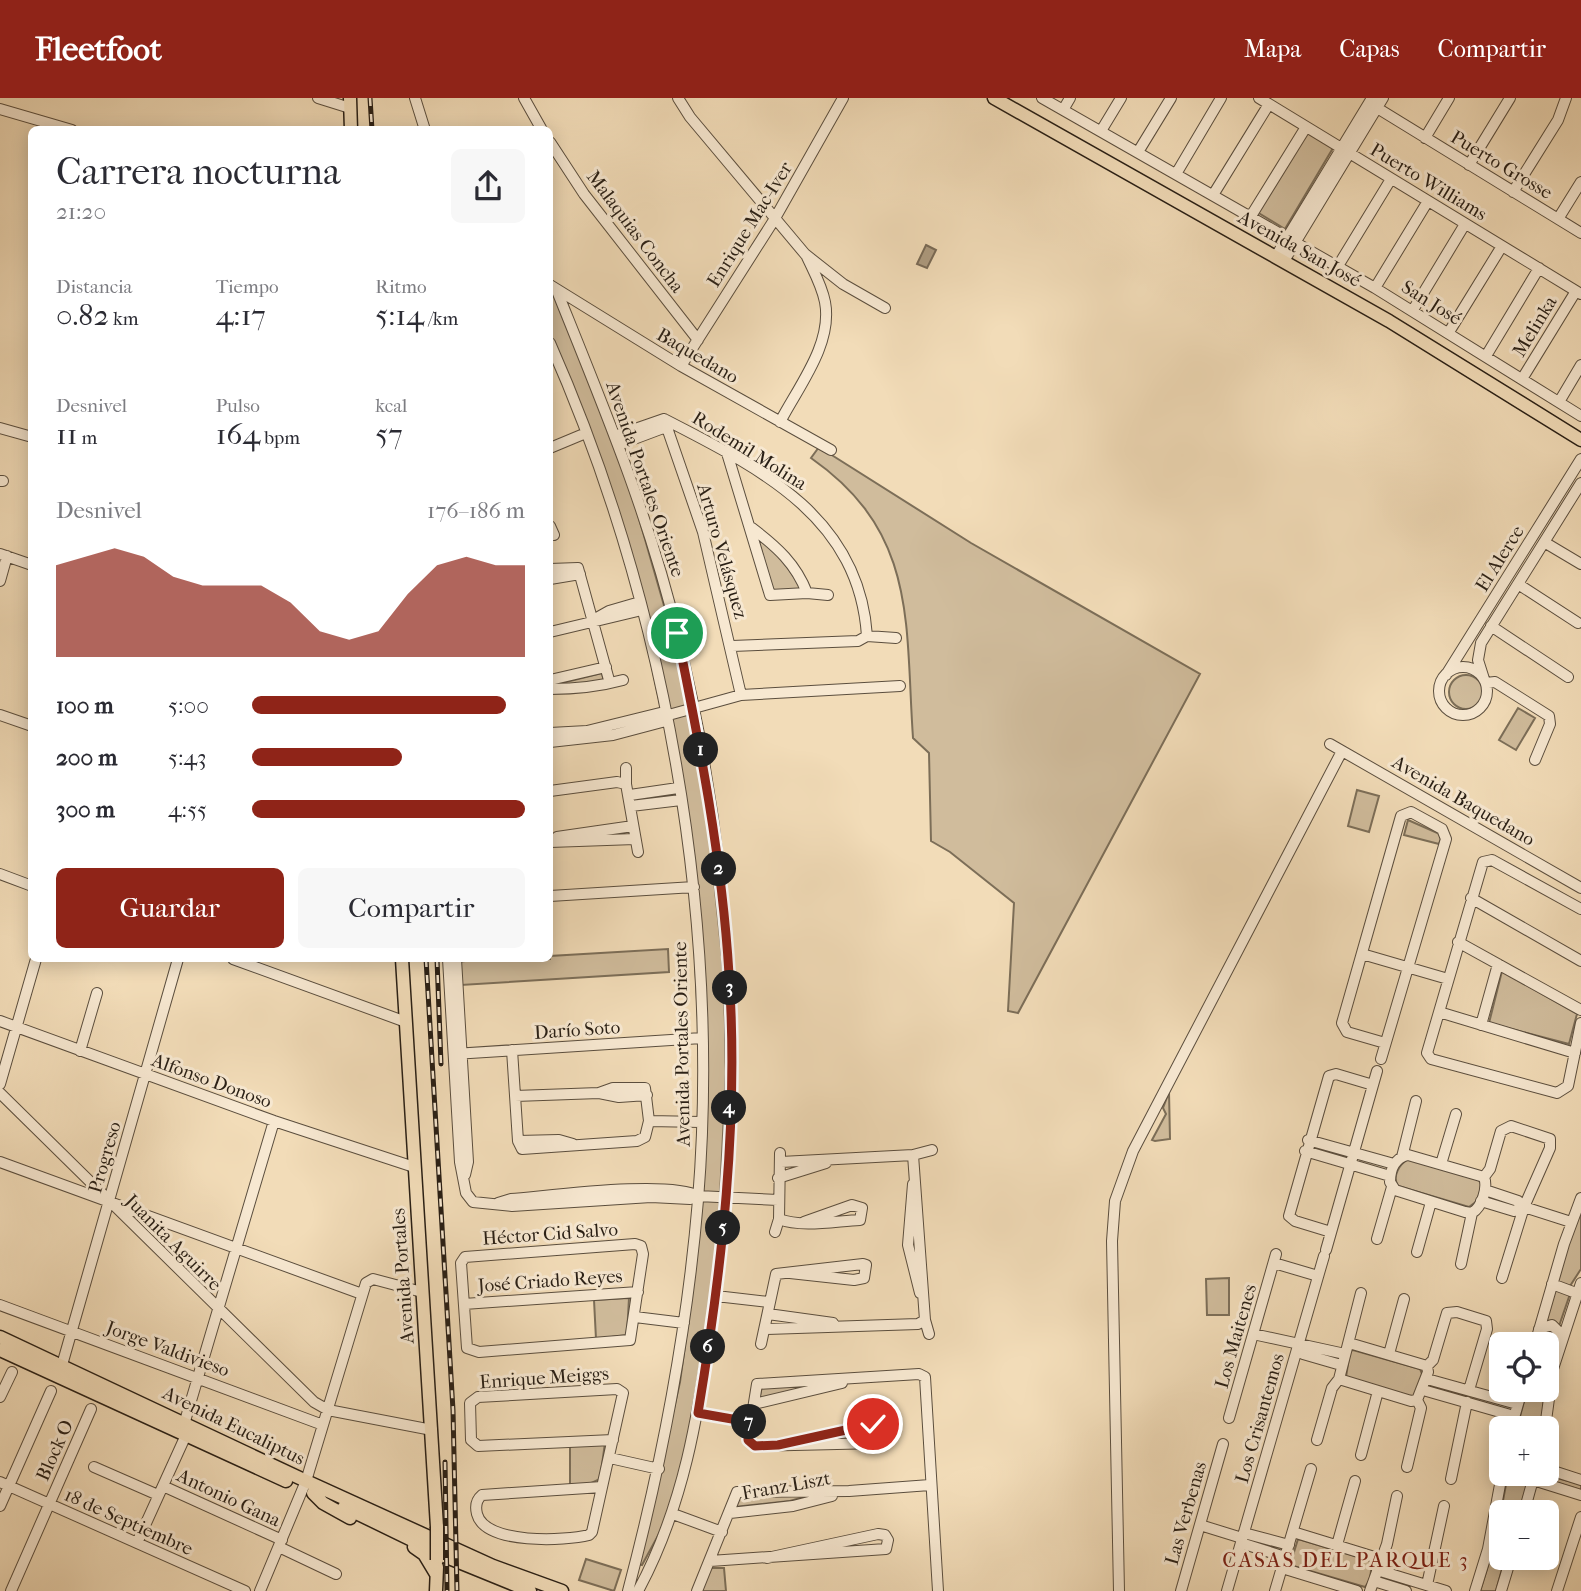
<!DOCTYPE html>
<html lang="es">
<head>
<meta charset="utf-8">
<style>
	body { margin:0; font-family:"IM FELL French Canon",serif; background:#f7f7f7; color:#2b2b33; height:100vh; display:flex; flex-direction:column; font-size:26px; white-space:nowrap }
	* { box-sizing:border-box; margin:0 }
	p { font-size:23px; color:#7c7c81 }
	.icon { flex:none; width:38px; height:38px; fill:none; stroke:currentColor; stroke-width:2; stroke-linecap:round; stroke-linejoin:round }
	.map { position:relative; flex:1; overflow:hidden }
	.side { position:absolute; left:28px; top:28px; width:525px; height:836px; display:flex; flex-direction:column; background:#fff; border-radius:10px; box-shadow:0 4px 18px #0003 }
	.side>* { flex:none }
	.buttons { position:absolute; left:1489px; top:1234px; display:grid; gap:14px }
	.buttons a { display:grid; place-items:center; width:70px; height:70px; border-radius:10px; background:#fff; box-shadow:0 4px 18px #0003; font-size:35px }
	.pin { position:absolute; display:grid; place-items:center; width:60px; height:60px; color:#fff; margin:-30px; border:4px solid #fff; border-radius:50%; box-shadow:0 2px 7px #0007 }
	.km { position:absolute; width:35px; height:35px; margin:-18px; border-radius:50%; background:#222; color:#fff; font-size:19px; line-height:35px; text-align:center }
	.round { display:grid; place-items:center; flex:none; width:74px; height:74px; border-radius:10px; background:#f7f7f7 }
	.headline { display:flex; align-items:center; justify-content:space-between; height:119px; padding:0 28px }
	h1 { font-size:38px; font-weight:600; line-height:52px }
	.figures { display:grid; grid-template-columns:repeat(3,1fr); gap:10px; height:119px; padding:7px 28px }
	.figures div { display:grid; align-content:center }
	.figures b { font-size:30px; font-weight:600 }
	.figures small { font-size:19px; font-weight:400 }
	.figures p { font-size:19px }
	.chart { height:196px; padding:14px 28px }
	.chart p { display:flex; justify-content:space-between }
	.chart svg { width:100%; height:126px; margin-top:7px; fill:#8f2418; opacity:.7 }
	.action { display:flex; gap:14px; margin-top:auto; padding:14px 28px }
	.action a { flex:1; height:80px; border-radius:10px; background:#8f2418; color:#fff; font-size:28px; font-weight:600; line-height:80px; text-align:center }
	.action a+a { background:#f7f7f7; color:#2b2b33 }
	ul { padding:0 28px; list-style:none; font-size:23px }
	li { display:grid; grid-template-columns:112px 84px 1fr; align-items:center; height:52px }
	li i { height:18px; border-radius:9px; background:#8f2418 }
	header { display:flex; align-items:center; gap:42px; box-sizing:border-box; height:98px; padding:0 35px; background:#8f2418; color:#fff }
	header strong { font-size:33px }
	nav { display:flex; gap:38px; margin-inline-start:auto; font-size:24px }
	.map>svg:first-child { display:block }
	.green { fill:#d0bc9c; stroke:#7c6e58; stroke-width:2 }
	.water { fill:#ae9c81; stroke:#796a56; stroke-width:2 }
	.lines { fill:none; stroke-linecap:round; stroke-linejoin:round }
	.minor-casing { stroke:#5b4e3e; stroke-width:12 }
	.major-casing { stroke:#291f15; stroke-width:15 }
	.minor { stroke:#f7e8d1; stroke-width:10 }
	.major { stroke:#f2dcb8; stroke-width:12 }
	.rail-casing { stroke:#291f15; stroke-width:5 }
	.rail { stroke:#f7e8d1; stroke-width:2.5; stroke-dasharray:8; stroke-linecap:butt }
	.major-bridge-casing { stroke:#291f15; stroke-width:15; stroke-linecap:butt }
	.major-bridge { stroke:#f2dcb8; stroke-width:12 }
	.route-casing { stroke:#fff; stroke-width:14 }
	.route { stroke:#8f2418; stroke-width:9 }
	.labels { text-anchor:middle; stroke-width:6; stroke-linejoin:round; paint-order:stroke }
	.street-label { font-size:19px; fill:#291f15; stroke:#f7e8d1 }
	.neighbourhood-label { font-size:21px; letter-spacing:2px; fill:#7a1f14; stroke:#f7e8d1 }
</style>
</head>
<body>
<header>
<strong>Fleetfoot</strong>
<nav><a>Mapa</a><a>Capas</a><a>Compartir</a></nav>
</header>
<div class="map">
<svg width="1581" height="1493" viewBox="0 0 1581 1493">
	<rect width="100%" height="100%" fill="#f2dcb8"/>
	<filter id="stains"><feTurbulence type="fractalNoise" baseFrequency=".00286" numOctaves="4"/><feColorMatrix values="0 0 0 0 .2 0 0 0 0 .09 0 0 0 0 .02 0 0 0 .5 -.17"/></filter>
	<radialGradient id="worn" r=".72"><stop offset=".6" stop-color="#630" stop-opacity="0"/><stop offset="1" stop-color="#630" stop-opacity=".3"/></radialGradient>
	<!-- green -->
	<path class="green" d="M 1306,34 L 1333,50 L 1285,131 L 1257,114 Z
		M 550,191 L 556,195 L 593,288 L 636,410 L 684,577 L 703,677 L 724,878 L 726,976 L 717,1157 L 689,1341 L 666,1423 L 642,1467 L 638,1466 L 680,1284 L 690,1210 L 704,1046 L 689,739 L 624,441 L 550,242 Z
		M 819,349 L 971,445 L 1200,576 L 1018,915 L 1008,913 L 1014,805 L 950,754 L 931,743 L 929,655 L 913,640 C 905,525 918,435 811,360 Z
		M 757,438 L 774,450 L 803,492 L 773,493 Z
		M 602,575 L 604,584 L 550,588 Z
		M1449 594a17 17 0 1 1 34 0a17 17 0 1 1-34 0Z
		M 1518,610 L 1535,620 L 1516,652 L 1499,642 Z
		M 1357,692 L 1379,698 L 1369,734 L 1348,728 Z
		M 1408,722 L 1442,737 L 1439,746 L 1404,737 Z
		M 668,851 L 669,874 L 461,887 L 459,864 L 465,863 L 550,861 L 550,858 Z
		M 1502,873 L 1577,916 L 1569,946 L 1489,925 Z
		M 1169,994 L 1170,1041 L 1155,1043 L 1152,1042 L 1166,1016 L 1163,1010 Z
		M 1408,1061 L 1478,1081 L 1482,1087 L 1477,1103 L 1469,1109 L 1398,1088 C 1392,1078 1399,1067 1408,1061 Z
		M 1581,1110 L 1581,1171 L 1570,1188 L 1558,1184 L 1557,1178 Z
		M 1229,1180 L 1229,1217 L 1207,1217 L 1206,1181 Z
		M 1555,1190 L 1570,1196 L 1559,1228 L 1545,1224 Z
		M 629,1200 L 627,1237 L 596,1241 L 594,1202 Z
		M 1547,1228 L 1558,1238 L 1547,1276 L 1547,1246 L 1540,1246 Z
		M 1353,1252 L 1420,1271 L 1422,1276 L 1417,1297 L 1411,1299 L 1346,1279 L 1350,1253 Z
		M 822,1286 L 759,1301 L 762,1289 Z
		M 1527,1292 L 1545,1292 L 1541,1330 L 1517,1330 Z
		M 873,1330 L 876,1342 L 809,1343 Z
		M 570,1345 L 605,1345 L 600,1381 L 587,1387 L 570,1389 Z
		M 1508,1376 L 1531,1376 L 1520,1414 L 1502,1414 L 1501,1433 L 1498,1429 Z
		M 1540,1376 L 1581,1386 L 1581,1392 L 1541,1380 Z
		M 810,1397 L 790,1403 L 734,1409 L 739,1398 Z
		M 1497,1439 L 1501,1442 L 1502,1460 L 1505,1460 L 1496,1493 L 1480,1493 Z
		M 1298,1441 L 1372,1463 L 1370,1482 L 1365,1489 L 1290,1467 Z
		M 586,1461 L 621,1472 L 614,1493 L 579,1482 Z
		M 709,1470 L 724,1470 L 726,1493 L 702,1493 Z"/>
	<!-- water -->
	<path class="water" d="M 926,147 L 936,152 L 927,170 L 917,166 Z"/>
	<g class="lines">
		<!-- minor casing -->
		<g class="minor-casing">
			<path id="minor" d="M 318,0 L 350,10
				M 415,0 L 425,32
				M 524,0 L 542,32
				M 678,0 L 690,19 L 805,156 L 843,186 L 885,210
				M 1042,0 L 1375,190 L 1581,318
				M 1259,0 L 1581,196
				M 1369,5 L 1581,135
				M 0,11 L 72,32
				M 1063,12 L 1070,0
				M 1101,33 L 1121,0
				M 1425,40 L 1449,0
				M 550,44 L 584,96 L 698,242
				M 1138,54 L 1171,0
				M 1469,67 L 1510,0
				M 1176,76 L 1221,0
				M 1513,94 L 1558,22 L 1566,0
				M 1213,97 L 1269,6
				M 1251,118 L 1306,29
				M 1558,121 L 1581,84
				M 1276,158 L 1372,0
				M 1284,163 L 1383,0
				M 1338,168 L 1391,81
				M 550,187 L 681,268 L 831,352
				M 1375,190 L 1428,103
				M 557,193 C 602,305 649,417 677,535 C 732,759 747,994 712,1223 C 698,1317 684,1408 638,1493
				M 1413,212 L 1465,126
				M 1449,234 L 1502,148
				M 550,245 C 665,505 721,818 698,1102 C 687,1235 662,1364 628,1493
				M 1486,258 L 1539,170
				M 681,268 L 774,122 L 843,0
				M 1522,281 L 1576,193
				M 1559,304 L 1581,267
				M 664,321 L 703,434 L 741,597
				M 780,324 C 798,289 833,246 825,204 C 822,188 814,174 807,159
				M 0,330 L 32,339
				M 615,338 L 664,321 C 759,370 859,418 867,538
				M 618,347 L 666,329
				M 550,350 L 586,335
				M 727,355 L 770,497 L 807,495 C 796,466 777,449 752,430
				M 0,383 L 3,383
				M 550,428 L 554,437
				M 1544,444 L 1581,466
				M 0,456 L 32,467
				M 550,471 L 578,470 L 609,582
				M 550,481 L 580,476
				M 0,483 L 7,458
				M 1518,486 L 1578,525
				M 807,495 L 828,497
				M 593,522 L 609,513 L 640,504
				M 1491,528 L 1568,579
				M 550,534 L 642,512
				M 732,548 L 858,543 L 867,538 L 896,540
				M1439 593a24 24 0 1 1 48 0a24 24 0 1 1-48 0Z
				M 1446,577 L 1581,361
				M 1484,581 L 1478,562 L 1481,545 L 1581,385
				M 550,582 L 606,569
				M 1486,585 L 1495,584 L 1549,618 L 1550,626 L 1535,662
				M 550,591 C 575,591 601,588 623,582
				M 0,617 L 32,628
				M 550,635 L 587,633 L 660,615 L 665,618
				M 550,644 L 613,637 L 662,624 L 665,618 L 741,597 L 900,588
				M 1330,646 L 1581,790
				M 626,670 L 626,686
				M 550,693 L 617,684 L 626,686 L 638,754
				M 630,697 L 678,690
				M 631,708 L 681,702
				M 557,739 L 633,728
				M 550,744 L 635,741
				M 0,776 L 32,788
				M 550,798 L 694,789
				M 1471,800 L 1581,863
				M 1581,811 L 1492,762 L 1483,764 L 1427,955 L 1431,961 L 1557,995 L 1568,988 L 1581,925
				M 1458,844 L 1581,912
				M 1362,856 L 1448,881
				M 233,861 L 406,924
				M 448,861 L 460,1064 L 466,1095 L 473,1104 L 512,1108 L 651,1099 L 690,1101 L 698,1098 L 778,1102
				M 456,861 L 468,1064 L 465,1077
				M 1439,914 L 1575,955
				M 0,923 L 274,1023 L 414,1069
				M 1481,927 L 1498,866
				M 512,952 L 518,1043
				M 80,953 L 97,895
				M 454,956 L 702,940
				M 1381,961 L 1446,741 L 1442,731 L 1411,714 L 1401,718 L 1342,925 L 1347,934 L 1385,945
				M 0,986 L 36,861
				M 0,995 L 314,1304 L 328,1312 L 432,1332
				M 515,998 L 599,995 L 619,999 L 647,997
				M 649,1023 L 701,1024
				M 1308,1042 L 1394,1066
				M 518,1043 L 522,1051 L 637,1043 L 645,1039 L 649,1023 L 645,990 L 613,990 L 599,995
				M 518,1043 L 559,1042 L 573,1046
				M 1305,1053 L 1390,1078
				M 913,1057 L 925,1222 L 929,1236
				M 1408,1057 L 1484,1079 C 1488,1090 1482,1109 1472,1115 L 1465,1114 L 1395,1092 L 1390,1084 C 1390,1071 1395,1060 1408,1057 Z
				M 1402,1059 L 1416,1003
				M 0,1064 L 362,1196
				M 781,1064 L 913,1057 L 932,1052
				M 1441,1066 L 1456,1016
				M 1484,1079 L 1490,1071 L 1501,1033 L 1511,1028 L 1550,1041 L 1550,1050 L 1524,1109 L 1502,1180
				M 778,1080 L 826,1065
				M 913,1086 L 908,1147 L 920,1195
				M 1485,1092 L 1518,1103 L 1524,1109 L 1571,1124
				M 1481,1103 L 1514,1113 L 1524,1109
				M 498,1105 L 511,1101 C 550,1098 668,1082 698,1098
				M 779,1121 C 802,1130 836,1123 860,1122 L 862,1110 L 852,1107 L 804,1124
				M 775,1134 L 779,1121 L 780,1055
				M 1331,1134 L 1295,1123 L 1289,1118 L 1329,978 L 1336,976 L 1373,987
				M 1377,1141 L 1392,1089
				M 635,1146 L 641,1148 L 643,1156 L 630,1242 L 479,1254 L 467,1250 L 461,1165 L 465,1159 Z
				M 1326,1152 L 1377,973
				M 1417,1154 L 1431,1104
				M 1274,1165 L 1318,1178
				M 1461,1166 L 1472,1115
				M 1552,1186 L 1576,1195
				M 716,1198 L 769,1204
				M 464,1206 L 638,1194
				M 0,1207 L 323,1327
				M 768,1216 L 833,1225
				M 635,1219 L 684,1225
				M 767,1231 L 918,1226 L 925,1222
				M 1539,1231 L 1552,1227 L 1562,1237
				M 1253,1236 L 1345,1256
				M 1349,1245 L 1427,1268
				M 761,1246 L 776,1176 L 863,1166 L 866,1167 L 864,1180 L 854,1182 L 790,1175
				M 1535,1246 L 1564,1146 L 1581,1100
				M 1298,1248 L 1303,1256 L 1341,1267
				M 1389,1256 L 1404,1201
				M 62,1267 L 178,861
				M 1427,1268 L 1433,1262 L 1447,1215 L 1457,1214 L 1486,1223 L 1487,1231 L 1469,1292
				M 1339,1281 L 1411,1303 L 1417,1302
				M 1427,1281 L 1517,1306
				M 1423,1292 L 1514,1318
				M 0,1299 L 12,1274
				M 754,1306 L 842,1285
				M 698,1315 L 749,1324
				M 1229,1320 L 1276,1156
				M 185,1323 L 274,1023
				M 1511,1330 L 1522,1292
				M 1545,1330 L 1553,1271 L 1581,1185
				M 1317,1342 L 1332,1290 L 1339,1281 L 1361,1195
				M 778,1347 L 873,1326 L 880,1329 L 880,1345 L 755,1348 L 748,1342 L 757,1286 L 919,1276 L 925,1279 L 938,1493
				M 1361,1357 L 1378,1293
				M 610,1360 L 659,1371
				M 94,1369 L 158,1397
				M 1407,1369 L 1421,1310 L 1417,1302 L 1428,1274 L 1427,1268
				M 1547,1371 L 1581,1382
				M 1451,1381 L 1467,1304
				M 1533,1382 L 1581,1397
				M 0,1384 L 245,1493
				M 163,1388 L 282,1442
				M 602,1389 L 482,1397 C 476,1402 475,1408 477,1416 C 485,1447 566,1443 589,1437 L 592,1434 L 623,1295 L 617,1291 L 478,1299 L 470,1305 L 471,1342 L 478,1348 L 613,1342
				M 0,1408 L 51,1293
				M 1524,1414 L 1534,1378
				M 730,1415 L 793,1408 L 832,1398
				M 673,1416 L 722,1434
				M 1200,1427 L 1242,1440
				M 1293,1434 L 1381,1461
				M 1244,1435 L 1289,1447
				M 137,1445 L 186,1337
				M 1241,1445 L 1285,1459
				M 1337,1447 L 1355,1383
				M 279,1449 L 336,1476
				M 710,1463 L 886,1451 L 888,1442 L 885,1437 L 878,1436 L 767,1460
				M 1282,1470 L 1357,1493
				M 1377,1472 L 1446,1493
				M 1374,1483 L 1406,1493
				M 1427,1487 L 1444,1408
				M 11,1493 L 91,1311
				M 260,1493 L 306,1383 L 366,1185 L 373,1181 L 422,1194
				M 697,1493 L 737,1394 L 849,1393 L 930,1387
				M 1119,1493 L 1112,1143 L 1115,1103 L 1133,1053 L 1342,653
				M 1181,1493 L 1223,1346
				M 1227,1493 L 1324,1158
				M 1275,1493 L 1311,1371
				M 1370,1493 L 1387,1446 L 1397,1398
				M 1475,1493 L 1488,1451 L 1502,1376
				M 1501,1493 L 1511,1460
				M 1557,1493 L 1581,1419"/>
		</g>
		<!-- major casing -->
		<g class="major-casing">
			<path id="major" d="M 350,0 L 351,32
				M 994,0 L 1389,223 L 1581,342
				M 402,861 L 437,1429
				M 0,1239 L 306,1383 L 493,1468 L 562,1493
				M 0,1252 L 286,1383
				M 313,1395 L 323,1405 L 350,1420
				M 344,1409 L 449,1460 L 530,1493
				M 414,1449 L 424,1456 L 436,1476
				M 436,1493 L 437,1469"/>
		</g>
		<!-- minor -->
		<use href="#minor" class="minor"/>
		<!-- major -->
		<use href="#major" class="major"/>
		<!-- rail casing -->
		<g class="rail-casing">
			<path id="rail" d="M 370,0 L 372,32
				M 426,861 L 453,1312 L 457,1493
				M 437,861 L 441,966
				M 445,1364 L 447,1493"/>
		</g>
		<!-- rail -->
		<use href="#rail" class="rail"/>
		<!-- major-bridge casing -->
		<g class="major-bridge-casing">
			<path id="major-bridge" d="M 437,1429 L 437,1462"/>
		</g>
		<!-- major-bridge -->
		<use href="#major-bridge" class="major-bridge"/>
	</g>
	<g class="lines">
		<!-- route casing -->
		<g class="route-casing">
			<path id="route" d="M 677,535 C 700,648 722,760 729,876 C 739,1022 722,1171 698,1315 L 749,1324 L 748,1342 L 755,1348 L 778,1347 L 873,1326"/>
		</g>
		<!-- route -->
		<use href="#route" class="route"/>
	</g>
	<g class="labels">
		<!-- street labels -->
		<g class="street-label">
			<text transform="translate(1502 66) rotate(31)" y="7">Puerto Grosse</text>
			<text transform="translate(1429 83) rotate(31)" y="7">Puerto Williams</text>
			<text transform="translate(749 126) rotate(-58)" y="7">Enrique Mac-Iver</text>
			<text transform="translate(636 133) rotate(53)" y="7">Malaquias Concha</text>
			<text transform="translate(1300 150) rotate(29)" y="7">Avenida San José</text>
			<text transform="translate(1432 204) rotate(32)" y="7">San José</text>
			<text transform="translate(1534 228) rotate(-59)" y="7">Melinka</text>
			<text transform="translate(698 257) rotate(30)" y="7">Baquedano</text>
			<text transform="translate(750 352) rotate(32)" y="7">Rodemil Molina</text>
			<text transform="translate(646 381) rotate(71)" y="7">Avenida Portales Oriente</text>
			<text transform="translate(723 453) rotate(74)" y="7">Arturo Velásquez</text>
			<text transform="translate(1499 460) rotate(-58)" y="7">El Alerce</text>
			<text transform="translate(1464 702) rotate(30)" y="7">Avenida Baquedano</text>
			<text transform="translate(577 931) rotate(-4)" y="7">Darío Soto</text>
			<text transform="translate(681 946) rotate(-91)" y="7">Avenida Portales Oriente</text>
			<text transform="translate(212 982) rotate(20)" y="7">Alfonso Donoso</text>
			<text transform="translate(104 1059) rotate(-74)" y="7">Progreso</text>
			<text transform="translate(550 1135) rotate(-4)" y="7">Héctor Cid Salvo</text>
			<text transform="translate(174 1144) rotate(45)" y="7">Juanita Aguirre</text>
			<text transform="translate(402 1178) rotate(-94)" y="7">Avenida Portales</text>
			<text transform="translate(550 1182) rotate(-4)" y="7">José Criado Reyes</text>
			<text transform="translate(1235 1238) rotate(-74)" y="7">Los Maitenes</text>
			<text transform="translate(168 1250) rotate(20)" y="7">Jorge Valdivieso</text>
			<text transform="translate(544 1279) rotate(-4)" y="7">Enrique Meiggs</text>
			<text transform="translate(1259 1320) rotate(-74)" y="7">Los Crisantemos</text>
			<text transform="translate(234 1327) rotate(26)" y="7">Avenida Eucaliptus</text>
			<text transform="translate(54 1352) rotate(-66)" y="7">Block O</text>
			<text transform="translate(786 1387) rotate(-10)" y="7">Franz Liszt</text>
			<text transform="translate(229 1399) rotate(25)" y="7">Antonio Gana</text>
			<text transform="translate(1185 1415) rotate(-74)" y="7">Las Verbenas</text>
			<text transform="translate(129 1423) rotate(24)" y="7">18 de Septiembre</text>
		</g>
		<!-- neighbourhood labels -->
		<g class="neighbourhood-label">
			<text x="1346" y="1469">CASAS DEL PARQUE 3</text>
		</g>
	</g>
	<rect width="100%" height="100%" filter="url(#stains)"/>
	<rect width="100%" height="100%" fill="url(#worn)"/>
</svg>
<div class="buttons">
<a><svg class="icon" aria-label="locate" viewBox="0 0 24 24"><circle cx="12" cy="12" r="6"/><path d="M12 2v4M12 18v4M2 12h4M18 12h4"/></svg></a>
<a>+</a>
<a>−</a>
</div>
<div class="pin" style="left:677px;top:535px;background:#1e9e55"><svg class="icon" aria-label="arrive" viewBox="0 0 24 24"><path d="M6 21V4h12l-3 4 3 4H6"/></svg></div>
<div class="pin" style="left:873px;top:1326px;background:#d93025"><svg class="icon" aria-label="check" viewBox="0 0 24 24"><path d="M5 12l5 5 9-10"/></svg></div>
<b class="km" style="left:701px;top:652px">1</b>
<b class="km" style="left:719px;top:771px">2</b>
<b class="km" style="left:730px;top:890px">3</b>
<b class="km" style="left:729px;top:1010px">4</b>
<b class="km" style="left:723px;top:1130px">5</b>
<b class="km" style="left:708px;top:1249px">6</b>
<b class="km" style="left:749px;top:1324px">7</b>
<section class="side">
<div class="headline"><div><h1>Carrera nocturna</h1><p>21:20</p></div><a class="round"><svg class="icon" aria-label="share" viewBox="0 0 24 24"><path d="M12 15V3M7 8l5-5 5 5M5 13v7h14v-7"/></svg></a></div>
<div class="figures">
<div><p>Distancia</p><b>0.82<small> km</small></b></div>
<div><p>Tiempo</p><b>4:17</b></div>
<div><p>Ritmo</p><b>5:14<small> /km</small></b></div>
</div>
<div class="figures">
<div><p>Desnivel</p><b>11<small> m</small></b></div>
<div><p>Pulso</p><b>164<small> bpm</small></b></div>
<div><p>kcal</p><b>57</b></div>
</div>
<div class="chart"><p><span>Desnivel</span>176–186 m</p>
<svg viewBox="0 0 160 44" preserveAspectRatio="none"><path d="M0 44V12L10 9L20 6L30 9L40 16L50 19L60 19L70 19L80 25L90 35L100 38L110 35L120 22L130 12L140 9L150 12L160 12V44z"/></svg>
</div>
<ul>
<li><b>100 m</b>5:00<i style="width:93%"></i></li>
<li><b>200 m</b>5:43<i style="width:55%"></i></li>
<li><b>300 m</b>4:55<i style="width:100%"></i></li>
</ul>
<div class="action"><a>Guardar</a><a>Compartir</a></div>
</section>
</div>
</body>
</html>
